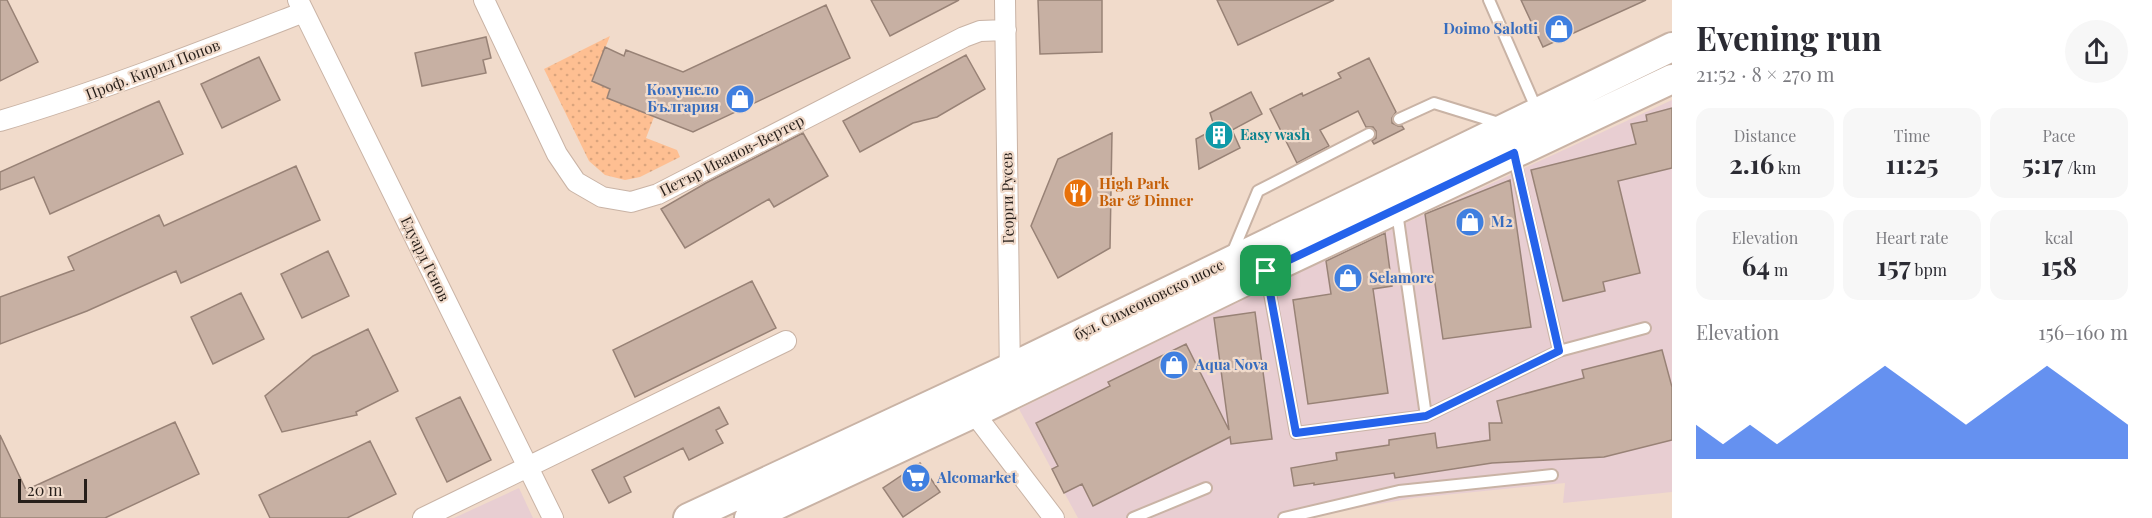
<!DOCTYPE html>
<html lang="en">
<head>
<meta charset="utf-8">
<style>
	body { margin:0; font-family:"Playfair Display",serif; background:#f7f7f7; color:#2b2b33; height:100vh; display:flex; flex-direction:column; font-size:22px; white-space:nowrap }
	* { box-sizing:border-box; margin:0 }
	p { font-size:20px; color:#7c7c81 }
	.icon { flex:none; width:33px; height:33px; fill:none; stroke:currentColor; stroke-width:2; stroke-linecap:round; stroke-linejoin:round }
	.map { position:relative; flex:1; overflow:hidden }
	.sheet { display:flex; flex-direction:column; background:#fff; width:480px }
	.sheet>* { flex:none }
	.scale { position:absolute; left:18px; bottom:15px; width:69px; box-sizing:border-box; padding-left:6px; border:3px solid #271f1a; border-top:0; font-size:16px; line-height:21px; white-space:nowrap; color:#271f1a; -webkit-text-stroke:4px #f1dbcb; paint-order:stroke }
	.pin { position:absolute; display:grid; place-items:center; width:51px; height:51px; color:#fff; margin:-26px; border-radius:12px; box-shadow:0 3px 9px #0006 }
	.round { display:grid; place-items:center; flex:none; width:63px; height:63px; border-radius:32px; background:#f7f7f7 }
	.summary { display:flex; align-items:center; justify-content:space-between; height:102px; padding:0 24px }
	h1 { font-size:33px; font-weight:700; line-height:45px }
	.metrics { display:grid; grid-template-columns:repeat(3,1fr); gap:9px; height:102px; padding:6px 24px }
	.metrics div { display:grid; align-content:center; border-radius:15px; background:#f7f7f7; text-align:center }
	.metrics b { font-size:26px; font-weight:700 }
	.metrics small { font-size:16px; font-weight:400 }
	.metrics p { font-size:16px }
	.chart { height:168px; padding:12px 24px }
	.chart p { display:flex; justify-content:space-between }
	.chart svg { width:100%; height:108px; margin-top:6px; fill:#2563eb; opacity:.7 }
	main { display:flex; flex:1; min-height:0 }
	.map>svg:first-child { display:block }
	.commercial { fill:#e8ced2 }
	.grass { fill:url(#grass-dots) }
	.building { fill:#c7b0a3; stroke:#988276; stroke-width:1.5 }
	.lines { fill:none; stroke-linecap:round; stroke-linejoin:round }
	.service-casing { stroke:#c9b3a5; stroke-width:14 }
	.minor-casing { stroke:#c9b3a5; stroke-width:22 }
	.secondary-casing { stroke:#c9b3a5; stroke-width:32 }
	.service { stroke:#fff; stroke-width:10 }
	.minor { stroke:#fff; stroke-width:20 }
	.secondary { stroke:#fff; stroke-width:28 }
	.route-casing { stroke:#fff; stroke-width:12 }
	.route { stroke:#2563eb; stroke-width:8 }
	.labels { text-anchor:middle; stroke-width:4.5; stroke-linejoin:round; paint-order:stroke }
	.shop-label { font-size:15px; font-weight:bold; fill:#366cbe; stroke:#f1dbcb; text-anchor:start }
	.street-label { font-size:15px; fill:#271f1a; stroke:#f1dbcb }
	.culture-label { font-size:15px; font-weight:bold; fill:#0d838f; stroke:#f1dbcb; text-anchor:start }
	.food-label { font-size:15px; font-weight:bold; fill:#c56008; stroke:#f1dbcb; text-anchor:start }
</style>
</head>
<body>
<main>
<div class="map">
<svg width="1672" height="518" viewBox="0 0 1672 518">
	<defs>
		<pattern id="grass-dots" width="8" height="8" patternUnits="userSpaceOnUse" patternTransform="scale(1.5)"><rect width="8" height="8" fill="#febf92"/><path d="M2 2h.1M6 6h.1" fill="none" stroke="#daa47d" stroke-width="1.8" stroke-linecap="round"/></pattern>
	</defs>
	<rect width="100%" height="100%" fill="#f1dbcb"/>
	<!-- commercial -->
	<path class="commercial" d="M 1672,100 L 1672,492 L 1563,503 L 1565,483 L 1414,498 L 1298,518 L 1078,518 L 1019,409 L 1291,276 Z
		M 519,488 L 533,518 L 454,518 Z"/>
	<!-- grass -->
	<path class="grass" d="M 610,36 L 592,81 L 610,89 L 607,98 L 654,117 L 646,138 L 677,150 L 680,157 L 640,177 L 625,180 L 605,175 L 589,161 L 544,69 Z"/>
	<!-- building -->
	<path class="building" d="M 0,0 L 7,0 L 38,62 L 0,81 Z
		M 871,0 L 959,0 L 890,36 Z
		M 1038,0 L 1102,0 L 1102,52 L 1040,54 Z
		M 1217,0 L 1334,0 L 1238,45 Z
		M 1521,0 L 1646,0 L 1543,47 Z
		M 826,5 L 850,58 L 693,132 L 607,98 L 610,89 L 592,81 L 605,47 L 624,56 L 626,50 L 683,72 Z
		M 486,37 L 491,58 L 483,60 L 486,73 L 422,86 L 415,53 Z
		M 966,55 L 985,89 L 937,117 L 913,123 L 860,152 L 843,121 Z
		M 259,57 L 280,100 L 222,128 L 201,84 Z
		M 1369,58 L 1396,112 L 1392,118 L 1392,123 L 1398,126 L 1402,126 L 1404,129 L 1374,144 L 1372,141 L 1376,138 L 1376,131 L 1373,127 L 1366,127 L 1358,111 L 1320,130 L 1329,146 L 1297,163 L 1270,109 L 1302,93 L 1303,96 L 1341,78 L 1338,73 Z
		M 1251,92 L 1262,114 L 1232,130 L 1240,148 L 1199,169 L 1196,139 L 1215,129 L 1210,113 Z
		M 159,101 L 183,154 L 50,214 L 34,177 L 0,190 L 0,172 Z
		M 1672,108 L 1672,168 L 1618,181 L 1640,273 L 1603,282 L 1605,291 L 1563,301 L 1531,170 L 1636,144 L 1631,124 L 1647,121 L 1646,115 Z
		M 803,133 L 828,176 L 774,207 L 769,199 L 685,248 L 661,209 L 706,183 Z
		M 1112,133 L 1110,248 L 1058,278 L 1031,226 L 1058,159 Z
		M 296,166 L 320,220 L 181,283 L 176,271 L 87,311 L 0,344 L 0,297 L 74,270 L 68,257 L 159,215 L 164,226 Z
		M 1510,180 L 1531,327 L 1443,339 L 1425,214 Z
		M 1385,233 L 1392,286 L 1373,289 L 1388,393 L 1308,404 L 1293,300 L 1331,294 L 1326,261 Z
		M 328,251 L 349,296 L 302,318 L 281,274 Z
		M 752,281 L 776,328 L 635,397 L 613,350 Z
		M 241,293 L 264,339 L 213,364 L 191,317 Z
		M 1255,312 L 1272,439 L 1231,444 L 1230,437 L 1093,506 L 1082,484 L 1064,493 L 1052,469 L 1058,466 L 1036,423 L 1110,386 L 1108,382 L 1186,344 L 1229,430 L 1214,318 Z
		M 368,329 L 398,391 L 356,412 L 357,415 L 282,432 L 265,396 L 313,356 Z
		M 1662,350 L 1672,387 L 1672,440 L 1604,457 L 1492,463 L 1395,478 L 1394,473 L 1314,485 L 1314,483 L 1294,486 L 1291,468 L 1337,460 L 1336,453 L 1389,445 L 1389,440 L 1435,433 L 1437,448 L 1490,440 L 1489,423 L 1502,423 L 1497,401 L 1584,378 L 1582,370 Z
		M 460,397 L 491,460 L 447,482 L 416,418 Z
		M 719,407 L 728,424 L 716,430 L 723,443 L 689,460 L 683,448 L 624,477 L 631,492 L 609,503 L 592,470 Z
		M 175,422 L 199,474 L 105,518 L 0,518 L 0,435 L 26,490 Z
		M 370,441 L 396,494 L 347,518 L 270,518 L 259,495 Z
		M 920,463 L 940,492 L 903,517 L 883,488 Z"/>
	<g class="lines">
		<!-- service casing -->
		<g class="service-casing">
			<path id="service" d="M 1489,0 L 1537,110
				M 1399,119 L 1434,103 L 1502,124
				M 1514,156 L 1559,351
				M 1397,212 L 1426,416 L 1559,351 L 1645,328
				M 1231,256 L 1258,191 L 1369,134
				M 1266,273 L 1296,433 L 1426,416
				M 1133,518 L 1206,488
				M 1284,518 L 1399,491 L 1552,475"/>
		</g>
		<!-- minor casing -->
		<g class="minor-casing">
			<path id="minor" d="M 298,0 L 553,518
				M 484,0 L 557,154 L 576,182 L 602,197 L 631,202 L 658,194 L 964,37 L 980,31 L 1006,30
				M 1005,0 L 1010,378
				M 0,121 C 104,90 203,51 304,12
				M 967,404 L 1054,518
				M 423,518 L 786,341"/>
		</g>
		<!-- secondary casing -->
		<g class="secondary-casing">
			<path id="secondary" d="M 688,518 L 1010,368 L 1672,47
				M 749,518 L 974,413 L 1266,271 L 1672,79"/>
		</g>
		<!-- service -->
		<use href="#service" class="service"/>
		<!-- minor -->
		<use href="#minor" class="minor"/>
		<!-- secondary -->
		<use href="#secondary" class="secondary"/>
	</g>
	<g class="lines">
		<!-- route casing -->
		<g class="route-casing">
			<path id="route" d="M 1514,153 L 1559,351 L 1426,416 L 1296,433 L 1266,271 Z"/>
		</g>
		<!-- route -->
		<use href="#route" class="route"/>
	</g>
	<!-- icons -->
	<defs>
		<g id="shop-disc" transform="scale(1.5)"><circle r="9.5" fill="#3f7fe0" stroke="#f1dbcb"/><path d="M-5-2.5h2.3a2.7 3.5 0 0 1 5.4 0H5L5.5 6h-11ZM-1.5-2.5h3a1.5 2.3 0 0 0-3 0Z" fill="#fff"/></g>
		<g id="building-disc" transform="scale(1.5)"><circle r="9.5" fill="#0f9aa8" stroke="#f1dbcb"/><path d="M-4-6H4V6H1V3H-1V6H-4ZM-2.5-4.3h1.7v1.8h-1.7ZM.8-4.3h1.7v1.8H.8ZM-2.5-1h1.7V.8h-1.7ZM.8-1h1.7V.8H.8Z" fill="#fff"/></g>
		<g id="restaurant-disc" transform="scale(1.5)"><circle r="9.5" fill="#e8710a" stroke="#f1dbcb"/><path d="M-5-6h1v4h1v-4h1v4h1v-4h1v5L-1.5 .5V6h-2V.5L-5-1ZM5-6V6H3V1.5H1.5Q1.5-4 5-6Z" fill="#fff"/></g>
		<g id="supermarket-disc" transform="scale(1.5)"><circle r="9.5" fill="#3f7fe0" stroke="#f1dbcb"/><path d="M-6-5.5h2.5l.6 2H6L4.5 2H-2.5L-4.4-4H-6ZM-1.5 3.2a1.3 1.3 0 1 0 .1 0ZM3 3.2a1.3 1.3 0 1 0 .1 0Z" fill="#fff"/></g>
	</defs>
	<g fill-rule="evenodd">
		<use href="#shop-disc" x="1559" y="29"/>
		<use href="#shop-disc" x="740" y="99"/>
		<use href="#building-disc" x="1219" y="135"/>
		<use href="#restaurant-disc" x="1078" y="193"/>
		<use href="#shop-disc" x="1470" y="222"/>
		<use href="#shop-disc" x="1348" y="278"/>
		<use href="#shop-disc" x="1174" y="365"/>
		<use href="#supermarket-disc" x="916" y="478"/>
	</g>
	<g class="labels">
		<!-- shop labels -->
		<g class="shop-label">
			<text x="1538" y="34" text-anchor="end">Doimo Salotti</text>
			<text x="719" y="95" text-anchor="end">Комунело<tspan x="719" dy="17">България</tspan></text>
			<text x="1491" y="227">M2</text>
			<text x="1369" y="283">Selamore</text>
			<text x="1195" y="370">Aqua Nova</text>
			<text x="937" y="483">Alcomarket</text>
		</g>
		<!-- street labels -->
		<g class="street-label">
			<text transform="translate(153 70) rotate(-21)" y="5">Проф. Кирил Попов</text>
			<text transform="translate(732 156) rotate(-27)" y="5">Петър Иванов-Вертер</text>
			<text transform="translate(1008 198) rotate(-91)" y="5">Георги Русев</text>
			<text transform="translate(425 259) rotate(64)" y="5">Едуард Генов</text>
			<text transform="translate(1149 300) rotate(-26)" y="5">бул. Симеоновско шосе</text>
		</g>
		<!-- culture labels -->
		<g class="culture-label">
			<text x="1240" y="140">Easy wash</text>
		</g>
		<!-- food labels -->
		<g class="food-label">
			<text x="1099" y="189">High Park<tspan x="1099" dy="17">Bar &amp; Dinner</tspan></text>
		</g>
	</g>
</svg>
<div class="scale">20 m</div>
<div class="pin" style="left:1266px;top:271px;background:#1e9e55"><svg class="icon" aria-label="arrive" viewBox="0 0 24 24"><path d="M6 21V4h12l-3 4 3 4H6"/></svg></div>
</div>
<section class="sheet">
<div class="summary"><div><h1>Evening run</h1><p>21:52 · 8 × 270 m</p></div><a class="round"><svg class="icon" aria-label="share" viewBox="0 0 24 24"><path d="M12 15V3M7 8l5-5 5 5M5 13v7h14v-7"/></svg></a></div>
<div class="metrics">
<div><p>Distance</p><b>2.16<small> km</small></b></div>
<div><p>Time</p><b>11:25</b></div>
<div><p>Pace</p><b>5:17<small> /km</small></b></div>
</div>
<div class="metrics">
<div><p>Elevation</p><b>64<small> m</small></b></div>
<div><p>Heart rate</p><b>157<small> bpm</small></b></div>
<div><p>kcal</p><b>158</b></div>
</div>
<div class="chart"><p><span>Elevation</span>156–160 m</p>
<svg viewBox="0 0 160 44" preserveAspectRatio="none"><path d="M0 44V30L10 38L20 30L30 38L40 30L50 22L60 14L70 6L80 14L90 22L100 30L110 22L120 14L130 6L140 14L150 22L160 30V44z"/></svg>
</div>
</section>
</main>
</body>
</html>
